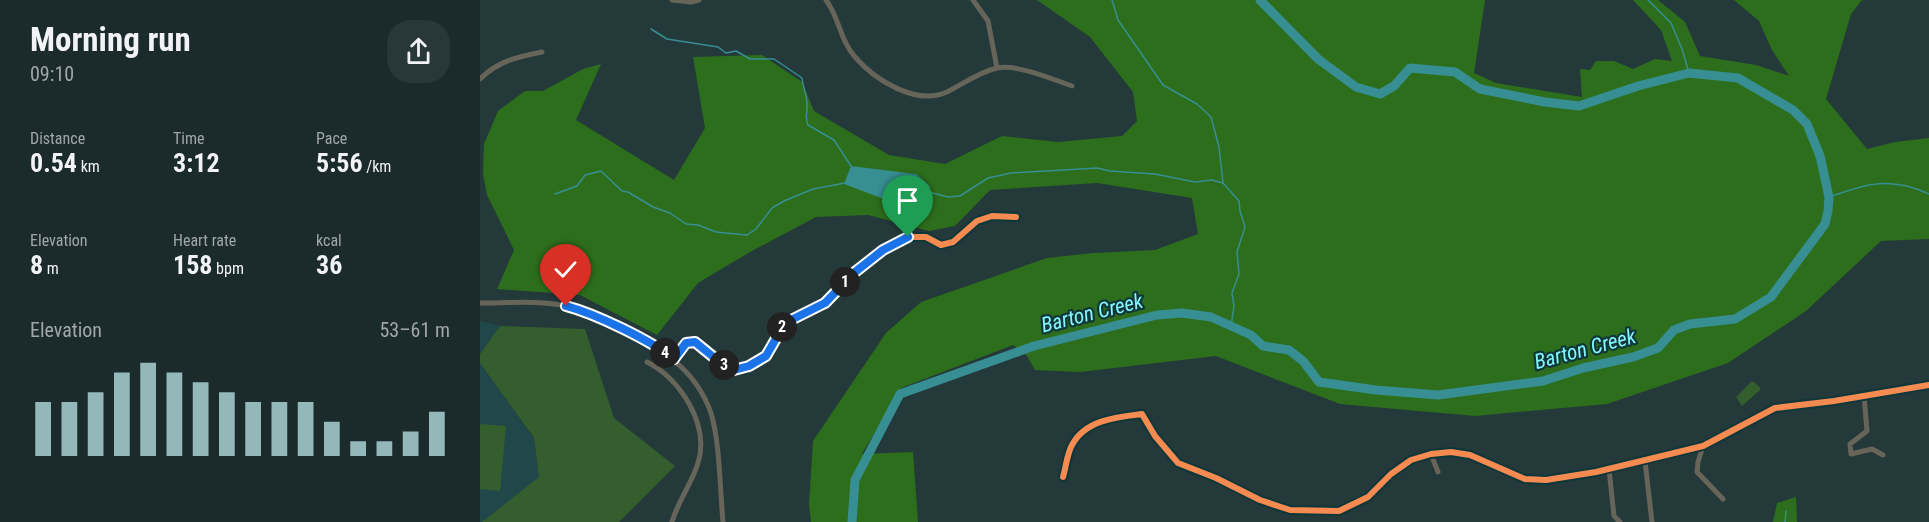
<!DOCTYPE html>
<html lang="en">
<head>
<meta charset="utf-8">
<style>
	body { margin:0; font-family:"Roboto Condensed",sans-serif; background:#283738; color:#f1f3f6; height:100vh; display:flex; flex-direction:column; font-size:22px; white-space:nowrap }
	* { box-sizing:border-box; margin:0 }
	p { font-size:20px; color:#a0a7a9 }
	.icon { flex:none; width:33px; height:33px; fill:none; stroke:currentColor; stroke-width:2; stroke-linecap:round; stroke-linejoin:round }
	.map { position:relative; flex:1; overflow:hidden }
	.sheet { display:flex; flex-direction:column; background:#1b2b2c; width:480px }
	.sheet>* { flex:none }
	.pin { position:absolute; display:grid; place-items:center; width:51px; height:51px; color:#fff; margin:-62px -26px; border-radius:50% 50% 50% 0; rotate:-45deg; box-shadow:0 0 6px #0007 }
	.pin .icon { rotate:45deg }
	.km { position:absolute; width:30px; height:30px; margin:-15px; border-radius:50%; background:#222; color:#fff; font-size:16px; line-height:30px; text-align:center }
	.round { display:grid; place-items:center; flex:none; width:63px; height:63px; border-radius:24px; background:#283738 }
	.summary { display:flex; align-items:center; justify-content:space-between; height:102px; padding:0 30px }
	h1 { font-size:33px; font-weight:700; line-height:45px }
	.figures { display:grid; grid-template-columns:repeat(3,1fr); gap:9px; height:102px; padding:6px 30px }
	.figures div { display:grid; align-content:center }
	.figures b { font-size:26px; font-weight:700 }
	.figures small { font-size:16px; font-weight:400 }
	.figures p { font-size:16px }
	.chart { height:168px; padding:12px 30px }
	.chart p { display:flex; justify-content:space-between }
	.chart svg { width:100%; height:108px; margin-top:6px; stroke:#94b7b9; stroke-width:6 }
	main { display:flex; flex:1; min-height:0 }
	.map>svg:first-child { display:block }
	.built { fill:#20484a }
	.green { fill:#345e2d }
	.forest { fill:#2d6e1c }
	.water { fill:#378f93 }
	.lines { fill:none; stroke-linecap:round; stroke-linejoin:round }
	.stream { stroke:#378f93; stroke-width:1.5 }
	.river { stroke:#378f93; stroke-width:9 }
	.minor { stroke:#67655a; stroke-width:5 }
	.cycleway-casing { stroke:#0f3739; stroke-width:10 }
	.cycleway { stroke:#f68b52; stroke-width:6 }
	.route-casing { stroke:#fff; stroke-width:12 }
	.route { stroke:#1a73e8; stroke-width:8 }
	.labels { text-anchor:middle; stroke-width:4.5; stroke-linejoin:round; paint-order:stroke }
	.water-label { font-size:21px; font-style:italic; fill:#84f7fd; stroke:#0f3739 }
</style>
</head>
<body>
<main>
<section class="sheet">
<div class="summary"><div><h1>Morning run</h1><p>09:10</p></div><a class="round"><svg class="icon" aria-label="share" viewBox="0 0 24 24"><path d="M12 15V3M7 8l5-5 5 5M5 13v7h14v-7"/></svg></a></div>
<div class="figures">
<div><p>Distance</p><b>0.54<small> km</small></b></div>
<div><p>Time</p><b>3:12</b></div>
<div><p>Pace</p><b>5:56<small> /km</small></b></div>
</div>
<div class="figures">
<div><p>Elevation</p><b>8<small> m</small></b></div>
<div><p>Heart rate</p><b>158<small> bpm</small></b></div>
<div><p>kcal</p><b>36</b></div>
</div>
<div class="chart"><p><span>Elevation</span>53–61 m</p>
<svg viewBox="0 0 160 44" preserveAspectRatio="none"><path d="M5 44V22M15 44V22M25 44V18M35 44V10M45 44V6M55 44V10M65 44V14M75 44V18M85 44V22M95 44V22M105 44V22M115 44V30M125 44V38M135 44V38M145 44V34M155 44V26"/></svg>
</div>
</section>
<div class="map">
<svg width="1449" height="522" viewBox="0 0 1449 522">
	<rect width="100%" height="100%" fill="#24393a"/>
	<!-- built -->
	<path class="built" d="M 0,321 L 20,326 L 0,354 Z
		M 0,363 L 54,439 L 59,478 L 2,522 L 0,522 Z"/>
	<!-- green -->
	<path class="green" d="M 20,326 L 105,329 L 134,418 L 195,466 L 139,522 L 2,522 L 59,477 L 54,438 L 0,363 L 0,354 Z
		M 1272,381 L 1280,387 L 1280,390 L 1262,406 L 1256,397 Z
		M 0,424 L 26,426 L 20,491 L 0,489 Z"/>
	<!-- forest -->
	<path class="forest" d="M 557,0 L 1005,0 L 994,73 L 1016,83 L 1102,97 L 1100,69 L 1110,70 L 1116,61 L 1134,61 L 1153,69 L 1175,59 L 1192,61 L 1181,30 L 1153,0 L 1178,0 L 1205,22 L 1220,56 L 1276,65 L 1309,76 L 1292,50 L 1279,21 L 1254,0 L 1382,0 L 1371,14 L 1346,99 L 1387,149 L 1415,142 L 1449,138 L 1449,239 L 1401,241 L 1326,311 L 1248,363 L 1127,404 L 995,416 L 860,404 L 736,356 L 600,372 L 555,370 L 547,356 L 533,345 L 421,388 L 382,454 L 433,452 L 438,522 L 331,522 L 329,504 L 333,441 L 406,333 L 441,302 L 567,258 L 613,253 L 675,250 L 718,234 L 712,198 L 617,183 L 510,190 L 475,226 L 449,231 L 388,215 L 336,217 L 270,252 L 218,283 L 177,335 L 100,295 L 17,289 L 34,250 L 7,195 L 3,174 L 4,144 L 18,111 L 45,91 L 63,91 L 103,69 L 121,64 L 96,120 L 194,180 L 225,128 L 213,57 L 282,55 L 322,82 L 334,111 L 409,155 L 465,164 L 522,136 L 578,142 L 642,136 L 657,121 L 653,92 L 610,37 Z
		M 1316,497 L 1317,522 L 1293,522 L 1297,503 Z"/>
	<!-- water -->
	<path class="water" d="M 371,166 L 436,174 L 450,186 L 445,208 L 425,207 L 364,184 Z"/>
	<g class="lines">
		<!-- stream -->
		<path class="stream" d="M 632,0 L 638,20 L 683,85 L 717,104 L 731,117 L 739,147 L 743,183 L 759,201 L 760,211 L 765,227 L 757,252 L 759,274 L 752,293 L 754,306 L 751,326
			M 1168,0 L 1191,23 L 1202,49 L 1209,73
			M 171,29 L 187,39 L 238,47 L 246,53 L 256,51 L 270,59 L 294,59 L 322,78 C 323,87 327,96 327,104 C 328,114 324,115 328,125 L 354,140 L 371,166
			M 449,192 L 468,197 L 480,196 L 508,178 L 531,173 L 617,168 L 630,171 L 675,174 L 715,182 L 732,180 L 743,183
			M 75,194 L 97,186 L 105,175 L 121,171 L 142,191 L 148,192 L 173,207 L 190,213 L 206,224 L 218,225 L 236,232 L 267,235 L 276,229 L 292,208 L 304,201 L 333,189 L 365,183
			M 1349,197 C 1387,184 1410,176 1449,194
			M 1305,522 L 1306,511"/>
		<!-- river -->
		<path class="river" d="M 372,522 L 375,480 L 420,394 L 554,346 L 677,315 L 702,313 L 731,317 L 771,335 L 783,346 L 809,350 L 823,361 L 839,382 L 896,390 L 958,395 L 1063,381 L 1103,368 L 1153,357 L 1178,348 L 1194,330 L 1210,324 L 1255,319 L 1291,297 L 1345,224 L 1348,211 L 1349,197 L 1340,156 L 1327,124 L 1313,110 L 1258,78 L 1209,73 L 1158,86 L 1099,106 L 1065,102 L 1000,89 L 975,72 L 930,68 L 914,86 L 900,94 L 876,87 L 838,59 L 780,0"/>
		<!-- minor -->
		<path class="minor" d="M 192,0 L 211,2 L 219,0
			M 346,0 C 359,17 360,40 375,57 C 395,80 436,106 467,92 C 483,84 499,72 517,68 C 537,64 572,79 592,86
			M 493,0 L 508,21 L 517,68
			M 0,79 C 18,61 37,57 62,52
			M 0,303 C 28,303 59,300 87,306 C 104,309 121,318 137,327 C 179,349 214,365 231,413 C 240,443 240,490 243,522
			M 194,359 L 206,343 L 215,342 L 242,365 L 253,370 L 269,366 L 286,356 L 305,323 L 345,303 L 375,272 L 403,250 L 428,237 L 446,237 L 461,245 L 473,242 L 497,221 L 512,216 L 536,217
			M 167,362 C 200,378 230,425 218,463 C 212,483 198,501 192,522
			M 1384,396 L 1387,431 L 1370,444 L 1371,454 L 1392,449 L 1403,455
			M 1223,446 L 1218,462 L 1217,472 L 1243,499
			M 951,454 L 958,472
			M 1165,461 L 1172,522
			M 1129,469 L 1134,516 L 1140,522
			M 583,477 C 586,467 587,454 592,445 C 605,420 636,417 662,414 L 675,436 L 698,463 L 736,478 L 780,500 L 810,510 L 859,511 L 888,497 L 911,474 L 931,460 L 951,454 L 971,452 L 990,455 L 1045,479 L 1066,480 L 1116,472 L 1223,446 L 1295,408 L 1354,401 L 1449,385"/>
		<!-- cycleway casing -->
		<g class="cycleway-casing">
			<path id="cycleway" d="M 194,359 L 206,343 L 215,342 L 242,365 L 253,370 L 269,366 L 286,356 L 305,323 L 345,303 L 375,272 L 403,250 L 428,237 L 446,237 L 461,245 L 473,242 L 497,221 L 512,216 L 536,217
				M 583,477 C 586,467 587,454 592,445 C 605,420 636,417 662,414 L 675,436 L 698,463 L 736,478 L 780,500 L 810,510 L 859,511 L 888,497 L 911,474 L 931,460 L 951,454 L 971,452 L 990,455 L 1045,479 L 1066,480 L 1116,472 L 1223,446 L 1295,408 L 1354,401 L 1449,385"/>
		</g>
		<!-- cycleway -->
		<use href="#cycleway" class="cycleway"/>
	</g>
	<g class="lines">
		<!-- route casing -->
		<g class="route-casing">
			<path id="route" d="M 86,306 C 116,314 170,340 194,359 L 206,343 L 215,342 L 242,364 L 254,370 L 269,366 L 286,356 L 305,323 L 345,303 L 375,272 L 403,250 L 428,237"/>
		</g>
		<!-- route -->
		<use href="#route" class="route"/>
	</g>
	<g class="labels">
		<!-- water labels -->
		<g class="water-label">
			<text transform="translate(612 313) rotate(-14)" y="7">Barton Creek</text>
			<text transform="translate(1105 349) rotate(-15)" y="7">Barton Creek</text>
		</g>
	</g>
</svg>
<div class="pin" style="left:428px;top:237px;background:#1e9e55"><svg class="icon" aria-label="arrive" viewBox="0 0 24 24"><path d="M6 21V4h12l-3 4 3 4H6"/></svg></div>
<div class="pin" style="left:86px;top:306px;background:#d93025"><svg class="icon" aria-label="check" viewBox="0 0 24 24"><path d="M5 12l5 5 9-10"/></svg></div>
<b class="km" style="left:365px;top:282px">1</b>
<b class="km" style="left:302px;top:327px">2</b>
<b class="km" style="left:244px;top:365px">3</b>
<b class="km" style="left:185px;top:353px">4</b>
</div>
</main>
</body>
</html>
